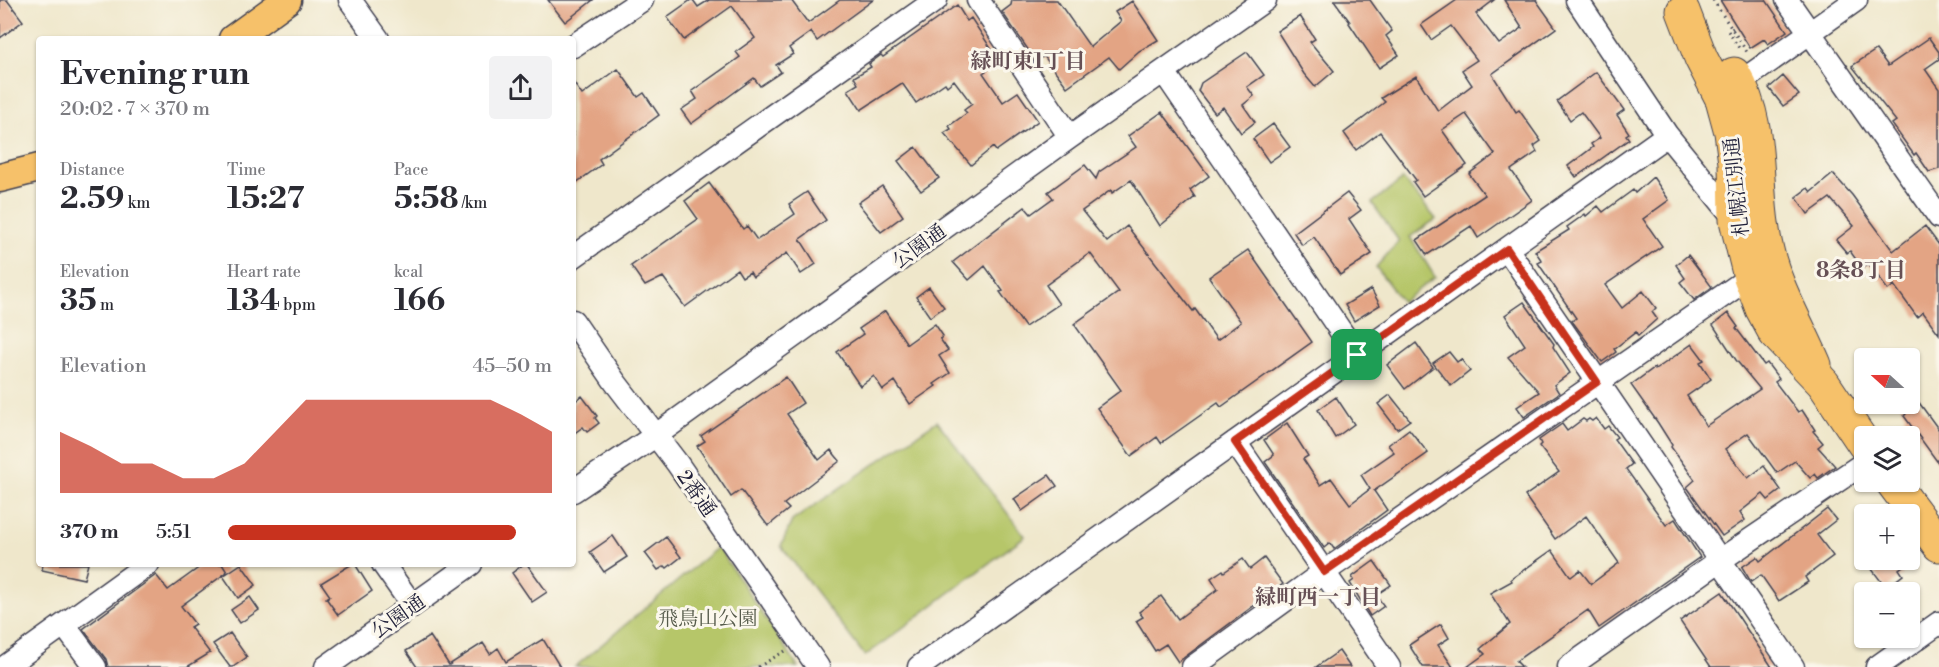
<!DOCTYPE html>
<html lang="en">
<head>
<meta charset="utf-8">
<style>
	body { margin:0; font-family:"Libre Bodoni","Noto Serif JP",serif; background:#f2f2f3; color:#2b2b33; height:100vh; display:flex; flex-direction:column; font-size:22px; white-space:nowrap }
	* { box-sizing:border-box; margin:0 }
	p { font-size:20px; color:#7c7c81 }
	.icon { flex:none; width:33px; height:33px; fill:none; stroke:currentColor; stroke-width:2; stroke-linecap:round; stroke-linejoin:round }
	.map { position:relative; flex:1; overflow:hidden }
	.drawer { position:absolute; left:36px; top:36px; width:540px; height:531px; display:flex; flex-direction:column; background:#fff; border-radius:6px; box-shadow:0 2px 4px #0004 }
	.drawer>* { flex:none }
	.needle { width:39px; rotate:291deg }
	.buttons { position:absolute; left:1854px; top:348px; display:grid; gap:12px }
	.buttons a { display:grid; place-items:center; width:66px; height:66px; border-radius:6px; background:#fff; box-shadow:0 2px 4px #0004; font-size:30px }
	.pin { position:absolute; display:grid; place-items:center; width:51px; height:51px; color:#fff; margin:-26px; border-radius:12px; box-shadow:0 3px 9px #0006 }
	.round { display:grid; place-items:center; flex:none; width:63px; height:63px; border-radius:6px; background:#f2f2f3 }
	.headline { display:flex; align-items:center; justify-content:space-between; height:102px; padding:0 24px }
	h1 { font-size:33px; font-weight:700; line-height:45px }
	.metrics { display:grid; grid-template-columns:repeat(3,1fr); gap:9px; height:102px; padding:6px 24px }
	.metrics div { display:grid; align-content:center }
	.metrics b { font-size:30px; font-weight:700 }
	.metrics small { font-size:16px; font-weight:400 }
	.metrics p { font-size:16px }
	.chart { height:168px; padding:12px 24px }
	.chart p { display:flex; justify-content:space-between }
	.chart svg { width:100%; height:108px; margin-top:6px; fill:#c8321e; opacity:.7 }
	ul { padding:0 24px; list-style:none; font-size:20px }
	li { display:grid; grid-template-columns:96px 72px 1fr; align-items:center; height:45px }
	li i { height:15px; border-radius:8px; background:#c8321e }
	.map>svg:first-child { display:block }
	.green { fill:#b6c669; stroke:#6c7452; stroke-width:1.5 }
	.building { fill:#e3a484 }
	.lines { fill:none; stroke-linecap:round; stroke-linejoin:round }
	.minor-casing { stroke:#414051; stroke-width:25 }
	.major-casing { stroke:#414051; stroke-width:31 }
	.highway-casing { stroke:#414051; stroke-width:35 }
	.path { stroke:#414051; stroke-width:3; stroke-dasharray:1.5 4.5; stroke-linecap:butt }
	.minor { stroke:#fff; stroke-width:22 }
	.major { stroke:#f6c16b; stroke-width:28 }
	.highway { stroke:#f6c16b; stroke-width:33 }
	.route-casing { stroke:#fff; stroke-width:12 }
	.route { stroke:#c8321e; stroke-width:8 }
	.labels { text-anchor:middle; stroke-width:6; stroke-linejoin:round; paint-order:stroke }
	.street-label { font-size:20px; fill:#22223b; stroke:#fbf7ec }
	.park-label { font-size:20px; fill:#565b4b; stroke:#fbf7ec }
	.neighbourhood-label { font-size:21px; font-weight:bold; fill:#665055; stroke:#fbf7ec }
</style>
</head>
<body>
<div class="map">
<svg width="1939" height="667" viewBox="0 0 1939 667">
	<rect width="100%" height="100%" fill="#fbf7ec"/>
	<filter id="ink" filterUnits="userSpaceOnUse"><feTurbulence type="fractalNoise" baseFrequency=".0167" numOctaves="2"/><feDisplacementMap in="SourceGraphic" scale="12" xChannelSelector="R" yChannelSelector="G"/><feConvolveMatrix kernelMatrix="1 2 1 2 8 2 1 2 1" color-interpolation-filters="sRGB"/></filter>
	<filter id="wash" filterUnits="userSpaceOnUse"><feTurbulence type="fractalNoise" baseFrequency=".008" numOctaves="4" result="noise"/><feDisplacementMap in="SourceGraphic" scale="24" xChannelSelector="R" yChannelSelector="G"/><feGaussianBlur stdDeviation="1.35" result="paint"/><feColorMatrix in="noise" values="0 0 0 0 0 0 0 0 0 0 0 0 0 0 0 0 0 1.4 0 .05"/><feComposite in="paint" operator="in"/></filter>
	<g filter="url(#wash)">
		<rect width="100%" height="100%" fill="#efe7cb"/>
		<!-- green -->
		<path class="green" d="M 1403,179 L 1436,219 L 1410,237 L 1435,277 L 1402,302 L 1376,267 L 1399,241 L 1372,203 Z
			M 937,421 L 1025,536 L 865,656 L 781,546 L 792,521 Z
			M 718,547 L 798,667 L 575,667 Z"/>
		<g id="blocks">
			<!-- building -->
			<path class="building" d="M 0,0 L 7,0 L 23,21 L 0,38 Z
				M 548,0 L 593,0 L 565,22 Z
				M 691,0 L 693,0 L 698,7 L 709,0 L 791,0 L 808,23 L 840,0 L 873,0 L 817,41 L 811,32 L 789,48 L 793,54 L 776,65 L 781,72 L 760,86 L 754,78 L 691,124 L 681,110 L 697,99 L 692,91 L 740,57 L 736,52 L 755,38 L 732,6 L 684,40 L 667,17 Z
				M 1012,0 L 1057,0 L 1090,47 L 1121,21 L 1115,12 L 1132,1 L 1158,40 L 1139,51 L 1119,69 L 1109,57 L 1067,87 L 1044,56 L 1036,61 L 1002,12 L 1011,5 Z
				M 1334,0 L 1370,0 L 1392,31 L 1386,36 L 1399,55 L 1379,68 L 1349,23 L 1350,22 Z
				M 1457,0 L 1494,0 L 1476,14 L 1499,44 L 1522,28 L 1504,0 L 1536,0 L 1556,28 L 1492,74 L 1516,112 L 1519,110 L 1541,141 L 1534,146 L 1537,152 L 1511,170 L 1532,200 L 1478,238 L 1471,226 L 1427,255 L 1417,240 L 1485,195 L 1469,174 L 1495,154 L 1466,114 L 1442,130 L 1467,165 L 1423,196 L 1413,182 L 1416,180 L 1380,132 L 1356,150 L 1344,133 L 1385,102 L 1381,98 L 1416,76 L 1438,111 L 1472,85 L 1462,70 L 1477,60 L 1451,26 L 1431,40 L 1421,25 Z
				M 1720,0 L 1766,0 L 1787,31 L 1768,44 L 1764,39 L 1750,48 Z
				M 957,5 L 967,21 L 971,18 L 992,50 L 984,55 L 992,67 L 983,73 L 1003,102 L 1018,92 L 1038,121 L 996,151 L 993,147 L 971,165 L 944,133 L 951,129 L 949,126 L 967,113 L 964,110 L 972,104 L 954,80 L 947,86 L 945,83 L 916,103 L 902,83 L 861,110 L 848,90 L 858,84 L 854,77 L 871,67 L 869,64 L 881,55 L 883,57 Z
				M 1300,16 L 1315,39 L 1310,42 L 1334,71 L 1315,87 L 1304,74 L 1277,31 Z
				M 1929,38 L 1939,52 L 1939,59 L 1925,69 L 1939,89 L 1939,169 L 1929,172 L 1916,153 L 1914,155 L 1892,124 L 1896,121 L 1852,66 L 1876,50 L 1888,66 Z
				M 1247,52 L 1264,75 L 1247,87 L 1254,96 L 1243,105 L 1255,122 L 1241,133 L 1223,107 L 1215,113 L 1198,91 L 1201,83 Z
				M 618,69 L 638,97 L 644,93 L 659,115 L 599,159 L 602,164 L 573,185 L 573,82 L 582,95 Z
				M 1596,72 L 1624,110 L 1617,115 L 1629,133 L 1626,135 L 1629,139 L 1576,177 L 1568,166 L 1593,147 L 1591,144 L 1600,138 L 1581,112 L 1570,120 L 1557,101 Z
				M 1783,76 L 1799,95 L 1783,106 L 1769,88 Z
				M 1162,112 L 1209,176 L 1190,190 L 1195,197 L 1160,226 L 1131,180 L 1112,193 L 1111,190 L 1082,211 L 1107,242 L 1127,226 L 1193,311 L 1195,309 L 1217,340 L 1241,322 L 1209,277 L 1248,250 L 1312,342 L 1221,407 L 1218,403 L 1161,443 L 1157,437 L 1131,456 L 1097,408 L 1121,390 L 1074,324 L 1119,292 L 1090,253 L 1046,285 L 1059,304 L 1025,327 L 1000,292 L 1003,291 L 985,266 L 969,280 L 953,262 L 1025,207 L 1031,214 L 1053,198 L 1048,192 L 1085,165 L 1096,179 L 1099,172 L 1136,147 L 1128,136 Z
				M 1273,124 L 1290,147 L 1269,162 L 1253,139 Z
				M 916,147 L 939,178 L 921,191 L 898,161 Z
				M 1833,174 L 1852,195 L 1893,251 L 1925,226 L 1939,245 L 1939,334 L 1923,312 L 1917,317 L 1894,285 L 1888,290 L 1868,263 L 1862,268 L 1850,251 L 1847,253 L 1836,240 L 1854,226 L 1830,198 L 1808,214 L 1796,197 L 1808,188 L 1811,192 Z
				M 1653,177 L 1669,200 L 1643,219 L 1662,246 L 1605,285 L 1622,308 L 1643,291 L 1656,308 L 1652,312 L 1657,319 L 1638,336 L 1636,332 L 1614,349 L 1616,352 L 1602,362 L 1572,321 L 1576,318 L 1538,263 L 1542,261 L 1535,251 L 1569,230 L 1567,227 L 1585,214 L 1586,216 L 1598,206 L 1603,212 L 1633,190 L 1635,193 Z
				M 709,183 L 743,229 L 747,226 L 757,240 L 795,214 L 789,204 L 807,192 L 826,220 L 800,239 L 816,264 L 801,274 L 787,253 L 753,277 L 750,272 L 742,277 L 737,269 L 685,307 L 663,277 L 645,286 L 631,266 L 698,219 L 685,201 Z
				M 882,186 L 903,216 L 881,232 L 858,203 Z
				M 1347,193 L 1361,210 L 1349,219 L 1372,254 L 1340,275 L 1314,237 L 1302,245 L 1294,233 Z
				M 1688,255 L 1712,287 L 1694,300 L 1680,282 L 1685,278 L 1676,265 Z
				M 929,287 L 944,307 L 930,317 L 916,297 Z
				M 1371,289 L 1380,305 L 1354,321 L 1345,305 Z
				M 1524,302 L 1554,344 L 1553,347 L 1570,373 L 1554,385 L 1559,393 L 1524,417 L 1517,407 L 1539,392 L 1508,357 L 1525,345 L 1505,315 Z
				M 885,311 L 907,344 L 935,324 L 943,336 L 940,339 L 948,350 L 939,356 L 950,373 L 934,384 L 936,386 L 910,404 L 895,381 L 883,390 L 874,376 L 860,386 L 837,352 L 863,334 L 859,329 Z
				M 1728,313 L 1738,327 L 1736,328 L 1764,365 L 1767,363 L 1779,379 L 1775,382 L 1798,412 L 1802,410 L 1815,430 L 1813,431 L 1823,443 L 1818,447 L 1835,466 L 1818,478 L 1815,474 L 1810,478 L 1795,461 L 1777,473 L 1748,433 L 1725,449 L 1748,478 L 1764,466 L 1781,490 L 1768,500 L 1763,494 L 1740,512 L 1745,520 L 1722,536 L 1687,487 L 1695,480 L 1671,447 L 1672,445 L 1658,423 L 1631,385 L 1654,368 L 1655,370 L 1692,344 L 1704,360 L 1700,362 L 1711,379 L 1687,396 L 1706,426 L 1760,389 L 1736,360 L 1713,325 Z
				M 1416,343 L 1433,367 L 1405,389 L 1387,365 Z
				M 1449,352 L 1457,362 L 1461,359 L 1470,371 L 1451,386 L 1433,363 Z
				M 786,377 L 803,403 L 787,414 L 819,460 L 831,450 L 840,461 L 784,504 L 789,509 L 768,526 L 741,490 L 731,497 L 697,446 L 705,441 L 701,436 Z
				M 1912,393 L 1939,430 L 1939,464 L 1904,416 L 1906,414 L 1900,404 L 1910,404 L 1910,395 Z
				M 1390,395 L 1410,420 L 1397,429 L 1378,404 Z
				M 582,396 L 597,416 L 595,418 L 599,423 L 587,432 L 583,427 L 573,434 L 573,403 Z
				M 1336,397 L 1354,424 L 1335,438 L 1318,410 Z
				M 1596,418 L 1604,429 L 1608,426 L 1617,437 L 1614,439 L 1632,464 L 1626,469 L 1666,525 L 1675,519 L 1700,557 L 1599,628 L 1588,610 L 1516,661 L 1522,667 L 1467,667 L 1485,654 L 1480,649 L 1510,624 L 1490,593 L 1512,581 L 1511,579 L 1552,550 L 1571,577 L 1580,570 L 1591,584 L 1619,563 L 1586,516 L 1555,539 L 1525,496 L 1559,472 L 1539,446 L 1541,444 L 1539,440 L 1562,424 L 1567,431 L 1583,419 L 1586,421 L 1589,419 L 1592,421 Z
				M 1287,423 L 1308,456 L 1303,459 L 1320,485 L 1331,478 L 1350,504 L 1370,489 L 1361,475 L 1394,452 L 1388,445 L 1409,429 L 1428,453 L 1374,491 L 1387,510 L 1334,549 L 1330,543 L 1324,548 L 1265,462 L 1274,455 L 1264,440 Z
				M 1049,475 L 1057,486 L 1022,511 L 1014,499 Z
				M 1827,509 L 1836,520 L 1817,535 L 1833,556 L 1805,577 L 1808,582 L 1779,601 L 1761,575 L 1751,582 L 1742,567 L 1757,557 L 1760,561 Z
				M 613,536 L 627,557 L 604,572 L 590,552 Z
				M 666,537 L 681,557 L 667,568 L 665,566 L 658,570 L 645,553 Z
				M 1264,558 L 1283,584 L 1178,662 L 1166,644 L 1155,651 L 1136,621 L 1143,617 L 1139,612 L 1161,596 L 1178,619 L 1218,589 L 1211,578 L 1223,570 L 1224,572 L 1243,559 L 1250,569 Z
				M 1882,560 L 1911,560 L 1899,569 L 1903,575 L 1886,588 L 1871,568 Z
				M 1374,561 L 1391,585 L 1376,595 L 1384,606 L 1370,616 L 1350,583 L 1354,580 L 1352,577 Z
				M 43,564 L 88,564 L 84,579 L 42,570 Z
				M 204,564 L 222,564 L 227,572 L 181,606 L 195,624 L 190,627 L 210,653 L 187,667 L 108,667 L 106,659 L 83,629 L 156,575 L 168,590 Z
				M 241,564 L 256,585 L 238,598 L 223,576 Z
				M 352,564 L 355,564 L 372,591 L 338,615 L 326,598 L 330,596 L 321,583 Z
				M 524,564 L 527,564 L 547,592 L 532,602 L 512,573 Z
				M 1722,592 L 1772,667 L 1711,667 L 1680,621 Z
				M 250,597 L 259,610 L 240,623 L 231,610 Z
				M 1441,624 L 1449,638 L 1438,645 L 1453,667 L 1423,667 L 1409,645 Z
				M 230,633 L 247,657 L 233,667 L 230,667 L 213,644 Z
				M 430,636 L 449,665 L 483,643 L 490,654 L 498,648 L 506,662 L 543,639 L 560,667 L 417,667 L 406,651 Z
				M 1339,651 L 1350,667 L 1316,667 Z"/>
		</g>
	</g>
	<g filter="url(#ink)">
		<use href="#blocks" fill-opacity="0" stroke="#414051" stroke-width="1.5"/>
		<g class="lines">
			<!-- minor casing -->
			<g class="minor-casing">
				<path id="minor" d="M 350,0 L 378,39
					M 978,0 L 1070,137
					M 1577,0 L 1667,135 L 1736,220
					M 1787,0 L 1939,217
					M 573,46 L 642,0
					M 1164,72 L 1357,355
					M 1739,83 L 1856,0
					M 1507,249 L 1793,667
					M 573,257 L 936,0
					M 573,321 L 615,382 L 677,463 L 818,667
					M 1235,442 L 1389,667
					M 573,491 L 655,436 L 1070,137 L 1265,0
					M 383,564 L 412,605
					M 64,625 L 95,667
					M 5,667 L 148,564
					M 326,667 L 471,564
					M 919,667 L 1667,135
					M 1193,667 L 1324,572 L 1750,277
					M 1569,667 L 1719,561 L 1864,463
					M 1877,667 L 1939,623"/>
			</g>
			<!-- major casing -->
			<g class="major-casing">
				<path id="major" d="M 233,39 L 287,0
					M 0,178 L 39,168"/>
			</g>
			<!-- highway casing -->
			<g class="highway-casing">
				<path id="highway" d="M 1683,11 L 1701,58 L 1722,99 L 1731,132 L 1735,163 L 1736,220 L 1750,277 L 1762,309 L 1775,333 L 1823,383 L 1864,444
					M 1734,74 C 1766,129 1752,188 1766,246 C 1774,285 1799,327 1815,365
					M 1892,482 L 1939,545"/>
			</g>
			<!-- path -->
			<path class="path" d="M 1713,0 L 1747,52
				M 1733,28 L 1728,31 L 1739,48
				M 758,667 L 785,651"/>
			<!-- minor -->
			<use href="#minor" class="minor"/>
			<!-- major -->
			<use href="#major" class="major"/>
			<!-- highway -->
			<use href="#highway" class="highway"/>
		</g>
	</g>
	<g class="lines" filter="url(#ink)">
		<!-- route casing -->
		<g class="route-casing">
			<path id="route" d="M 1507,249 L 1597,382 L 1324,572 L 1235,442 Z"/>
		</g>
		<!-- route -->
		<use href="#route" class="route"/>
	</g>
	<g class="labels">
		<!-- street labels -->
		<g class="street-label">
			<text transform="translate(1736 187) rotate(-96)" y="7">札幌江別通</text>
			<text transform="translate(919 246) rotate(-36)" y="7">公園通</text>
			<text transform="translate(697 493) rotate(55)" y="7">2番通</text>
			<text transform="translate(398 616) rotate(-35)" y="7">公園通</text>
		</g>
		<!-- park labels -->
		<g class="park-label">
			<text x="708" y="625">飛鳥山公園</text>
		</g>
		<!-- neighbourhood labels -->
		<g class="neighbourhood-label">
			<text x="1028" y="68">緑町東1丁目</text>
			<text x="1861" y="277">8条8丁目</text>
			<text x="1318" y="604">緑町西一丁目</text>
		</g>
	</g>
</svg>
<div class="buttons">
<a><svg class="needle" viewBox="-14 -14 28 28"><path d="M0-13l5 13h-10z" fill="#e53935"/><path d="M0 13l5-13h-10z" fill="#7c7c81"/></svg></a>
<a><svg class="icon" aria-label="layers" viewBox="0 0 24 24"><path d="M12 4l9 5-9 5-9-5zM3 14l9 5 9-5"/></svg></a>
<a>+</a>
<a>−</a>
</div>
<div class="pin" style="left:1357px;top:355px;background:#1e9e55"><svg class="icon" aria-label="arrive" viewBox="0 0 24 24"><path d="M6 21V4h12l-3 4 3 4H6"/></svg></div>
<section class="drawer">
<div class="headline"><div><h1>Evening run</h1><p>20:02 · 7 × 370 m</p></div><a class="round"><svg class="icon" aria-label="share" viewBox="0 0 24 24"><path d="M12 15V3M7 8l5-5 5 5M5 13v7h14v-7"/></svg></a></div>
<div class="metrics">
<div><p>Distance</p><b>2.59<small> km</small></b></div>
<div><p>Time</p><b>15:27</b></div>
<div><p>Pace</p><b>5:58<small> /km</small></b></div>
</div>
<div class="metrics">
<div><p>Elevation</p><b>35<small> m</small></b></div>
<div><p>Heart rate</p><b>134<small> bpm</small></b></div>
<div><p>kcal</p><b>166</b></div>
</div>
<div class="chart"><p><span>Elevation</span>45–50 m</p>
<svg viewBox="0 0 160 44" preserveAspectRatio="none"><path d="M0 44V19L10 25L20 32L30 32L40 38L50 38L60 32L70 19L80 6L90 6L100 6L110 6L120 6L130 6L140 6L150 12L160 19V44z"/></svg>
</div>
<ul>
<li><b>370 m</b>5:51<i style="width:89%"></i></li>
</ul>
</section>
</div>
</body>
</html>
